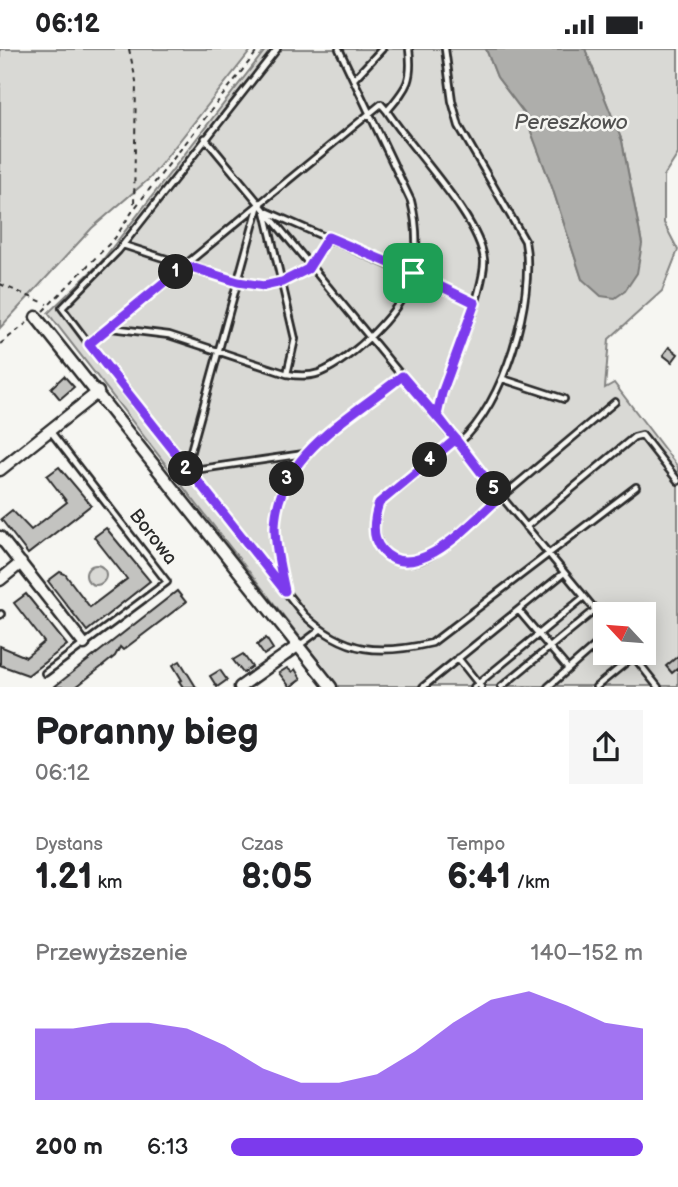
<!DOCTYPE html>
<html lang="pl">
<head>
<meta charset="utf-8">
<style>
	body { margin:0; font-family:"Balsamiq Sans",sans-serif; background:#f6f6f6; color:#202124; height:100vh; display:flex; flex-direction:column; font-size:26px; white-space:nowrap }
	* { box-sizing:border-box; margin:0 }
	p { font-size:23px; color:#757577 }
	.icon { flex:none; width:38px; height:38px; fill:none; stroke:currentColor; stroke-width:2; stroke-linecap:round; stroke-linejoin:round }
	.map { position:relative; height:638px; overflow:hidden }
	.details { display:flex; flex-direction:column; background:#fff; flex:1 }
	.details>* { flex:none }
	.needle { width:46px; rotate:296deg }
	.buttons { position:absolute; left:593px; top:553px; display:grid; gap:14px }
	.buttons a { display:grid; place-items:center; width:63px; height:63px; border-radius:0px; background:#fff; box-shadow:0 4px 18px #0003; font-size:35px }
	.pin { position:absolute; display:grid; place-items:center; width:60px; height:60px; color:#fff; margin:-30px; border-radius:14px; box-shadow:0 4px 10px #0006 }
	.km { position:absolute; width:35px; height:35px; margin:-18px; border-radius:50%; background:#222; color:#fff; font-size:19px; line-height:35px; text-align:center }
	.round { display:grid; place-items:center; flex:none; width:74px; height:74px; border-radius:0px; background:#f6f6f6 }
	.headline { display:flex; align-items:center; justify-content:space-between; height:119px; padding:0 35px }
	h1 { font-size:38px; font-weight:600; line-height:52px }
	.figures { display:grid; grid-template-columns:repeat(3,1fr); gap:10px; height:119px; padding:7px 35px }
	.figures div { display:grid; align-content:center }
	.figures b { font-size:35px; font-weight:600 }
	.figures small { font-size:19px; font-weight:400 }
	.figures p { font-size:19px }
	.chart { height:196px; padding:14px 35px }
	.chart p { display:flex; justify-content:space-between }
	.chart svg { width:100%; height:126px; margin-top:7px; fill:#7c3aed; opacity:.7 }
	ul { padding:0 35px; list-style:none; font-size:23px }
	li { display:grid; grid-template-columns:112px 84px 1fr; align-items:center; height:52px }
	li i { height:18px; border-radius:9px; background:#7c3aed }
	.status { display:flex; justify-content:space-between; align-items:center; height:49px; padding:0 35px; background:#fff; direction:ltr }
	.status svg { height:19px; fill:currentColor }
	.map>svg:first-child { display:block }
	.green { fill:#d9d9d5; stroke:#828280; stroke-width:2; fill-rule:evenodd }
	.water { fill:#aeaeab; stroke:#7a7a78; stroke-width:2 }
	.building { fill:#c3c3c0; stroke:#2b2b2b; stroke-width:2 }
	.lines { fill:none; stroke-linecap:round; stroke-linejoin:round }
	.service-casing { stroke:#2b2b2b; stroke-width:10 }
	.minor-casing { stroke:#2b2b2b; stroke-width:15 }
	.path { stroke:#2b2b2b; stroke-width:2; stroke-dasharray:5 5; stroke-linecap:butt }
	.service { stroke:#f6f6f2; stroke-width:4.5 }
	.minor { stroke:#f6f6f2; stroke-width:10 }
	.route-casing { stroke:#fff; stroke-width:14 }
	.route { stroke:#7c3aed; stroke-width:9 }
	.labels { text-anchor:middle; stroke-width:5; stroke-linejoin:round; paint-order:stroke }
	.street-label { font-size:19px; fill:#2b2b2b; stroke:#f6f6f2 }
	.water-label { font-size:21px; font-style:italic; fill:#525251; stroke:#f6f6f2 }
</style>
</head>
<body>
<div class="status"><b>06:12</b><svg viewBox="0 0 49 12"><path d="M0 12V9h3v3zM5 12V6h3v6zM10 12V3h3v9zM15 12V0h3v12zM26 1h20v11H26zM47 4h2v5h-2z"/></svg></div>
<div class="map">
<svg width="678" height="638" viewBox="0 0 678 638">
	<rect width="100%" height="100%" fill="#f6f6f2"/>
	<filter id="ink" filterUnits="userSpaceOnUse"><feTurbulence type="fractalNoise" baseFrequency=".0143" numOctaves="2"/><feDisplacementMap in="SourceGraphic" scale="14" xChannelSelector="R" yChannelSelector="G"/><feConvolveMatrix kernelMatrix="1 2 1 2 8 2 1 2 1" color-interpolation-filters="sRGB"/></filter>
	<g filter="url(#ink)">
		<!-- green -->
		<path class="green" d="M 0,0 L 252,0 L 150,129 L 92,179 L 0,279 Z
			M 266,0 L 486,0 L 497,28 L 524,64 L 552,138 L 582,230 L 642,195 L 622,92 L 585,0 L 678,0 L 678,105 L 664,127 L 664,174 L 678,201 L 662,242 L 609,290 L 605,339 L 614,334 L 678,418 L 678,637 L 338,637 L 48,264 L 101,213 ZM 606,565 L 644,565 L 644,604 L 606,604 Z
			M86 526a10 10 0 1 1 20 0a10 10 0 1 1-20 0Z"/>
		<!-- water -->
		<path class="water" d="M 486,0 L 585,0 L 622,92 L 642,195 L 637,224 L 625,242 L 615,249 L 601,247 L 582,230 L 552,138 L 524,64 L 497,28 Z"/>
		<!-- building -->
		<path class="building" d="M 669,298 L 678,305 L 672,313 L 663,306 Z
			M 64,327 L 74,338 L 60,350 L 51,339 Z
			M 59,418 L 91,456 L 28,505 L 1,470 L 12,461 L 31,481 L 67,453 L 47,427 Z
			M 106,479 L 150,532 L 87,582 L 48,532 L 60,523 L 65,525 L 90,558 L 127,530 L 94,488 Z
			M 177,542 L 186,553 L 123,601 L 120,598 L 115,607 L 104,616 L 76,638 L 54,638 Z
			M 26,545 L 67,596 L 28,626 L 0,616 L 0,597 L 26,608 L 44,593 L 14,554 Z
			M 266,589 L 273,600 L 264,606 L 257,596 Z
			M 243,605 L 252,618 L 243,624 L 233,611 Z
			M 678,607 L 678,619 L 672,624 L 666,617 Z
			M 180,612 L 196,638 L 183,638 L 179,632 L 182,631 L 173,616 Z
			M 287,619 L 292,623 L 295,620 L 301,630 L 290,638 L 279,624 Z
			M 220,621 L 227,631 L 217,638 L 210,627 Z"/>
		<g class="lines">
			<!-- service casing -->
			<g class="service-casing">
				<path id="service" d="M 409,0 C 413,32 407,38 387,62 C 411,100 480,169 484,211 C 485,223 479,240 476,253 C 464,291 446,326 437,365
					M 445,0 L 452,52 L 459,77 L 525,192 C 536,249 504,356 459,394
					M 354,30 L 382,0
					M 387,62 L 381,55 L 89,295 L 304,566 C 345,605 380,606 432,594 L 636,438
					M 205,89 L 606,574
					M 265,162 L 295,290 L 287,325
					M 268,163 L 475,254
					M 123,196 L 238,233 L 263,237 L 282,233 L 308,220 L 328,188
					M 111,279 L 169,286 L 287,325 C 298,327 308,328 319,324 C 352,311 406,259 413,223 C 418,199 417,175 411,152 L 339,0
					M 89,295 L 62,259 L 118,202 L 277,0
					M 503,330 L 564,350
					M 456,390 L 379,454 C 364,496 394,530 435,504 L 615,353
					M 186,420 L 259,155
					M 187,422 L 304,405
					M 526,478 L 634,388 L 642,386 L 678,432
					M 284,541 C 281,520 274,497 275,477 C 279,405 351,368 402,327
					M 519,562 L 568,620
					M 0,566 L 1,565
					M 300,596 L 320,581
					M 631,604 L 658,638
					M 458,609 L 481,638
					M 45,624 L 167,533 L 51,383
					M 423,638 L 564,524
					M 474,638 L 584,548
					M 501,638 L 595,561
					M 548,638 L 606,587
					M 596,638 L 634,607"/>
			</g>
			<!-- minor casing -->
			<g class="minor-casing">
				<path id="minor" d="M 36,268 L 331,638
					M 0,421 L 98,343
					M 0,488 L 84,595
					M 0,531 L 21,514
					M 240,638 L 299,596"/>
			</g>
			<!-- path -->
			<path class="path" d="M 129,0 L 136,32 L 134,159
				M 0,235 L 47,255
				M 43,262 L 115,189 L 134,160 L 259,0
				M 0,295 L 27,274"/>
			<!-- service -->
			<use href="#service" class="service"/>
			<!-- minor -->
			<use href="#minor" class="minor"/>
		</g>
	</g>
	<g class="lines" filter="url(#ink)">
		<!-- route casing -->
		<g class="route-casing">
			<path id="route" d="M 413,224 L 328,188 L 308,220 L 282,233 L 264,237 L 238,233 L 185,216 L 89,295 L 285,542 C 281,522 275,499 275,478 C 277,405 352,368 402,327 L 456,390 L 379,454 C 374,469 370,488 382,501 C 415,539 475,470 500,448 L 437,366 L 442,344 L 475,254 L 413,224"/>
		</g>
		<!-- route -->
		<use href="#route" class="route"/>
	</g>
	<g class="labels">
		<!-- street labels -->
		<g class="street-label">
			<text transform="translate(154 487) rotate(52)" y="7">Borowa</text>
		</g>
		<!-- water labels -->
		<g class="water-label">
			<text x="571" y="80">Pereszkowo</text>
		</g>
	</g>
</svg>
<div class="buttons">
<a><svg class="needle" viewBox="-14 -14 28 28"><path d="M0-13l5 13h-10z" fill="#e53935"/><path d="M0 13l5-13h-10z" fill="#757577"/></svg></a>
</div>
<div class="pin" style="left:413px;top:224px;background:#1e9e55"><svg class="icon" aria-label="arrive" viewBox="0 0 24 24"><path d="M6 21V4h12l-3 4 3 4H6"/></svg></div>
<b class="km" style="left:176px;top:223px">1</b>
<b class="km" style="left:186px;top:420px">2</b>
<b class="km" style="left:287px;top:430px">3</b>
<b class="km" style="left:430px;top:411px">4</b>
<b class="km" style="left:494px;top:440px">5</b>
</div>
<section class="details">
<div class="headline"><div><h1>Poranny bieg</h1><p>06:12</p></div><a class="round"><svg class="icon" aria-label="share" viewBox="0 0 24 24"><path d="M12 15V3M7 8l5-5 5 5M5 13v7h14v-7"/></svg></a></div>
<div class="figures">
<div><p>Dystans</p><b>1.21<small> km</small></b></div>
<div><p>Czas</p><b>8:05</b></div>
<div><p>Tempo</p><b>6:41<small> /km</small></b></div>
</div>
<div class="chart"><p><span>Przewyższenie</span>140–152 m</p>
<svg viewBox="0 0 160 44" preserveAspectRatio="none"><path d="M0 44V19L10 19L20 17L30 17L40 19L50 25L60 33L70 38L80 38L90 35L100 27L110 17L120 9L130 6L140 11L150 17L160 19V44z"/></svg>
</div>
<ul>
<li><b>200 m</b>6:13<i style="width:100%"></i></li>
</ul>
</section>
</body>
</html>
